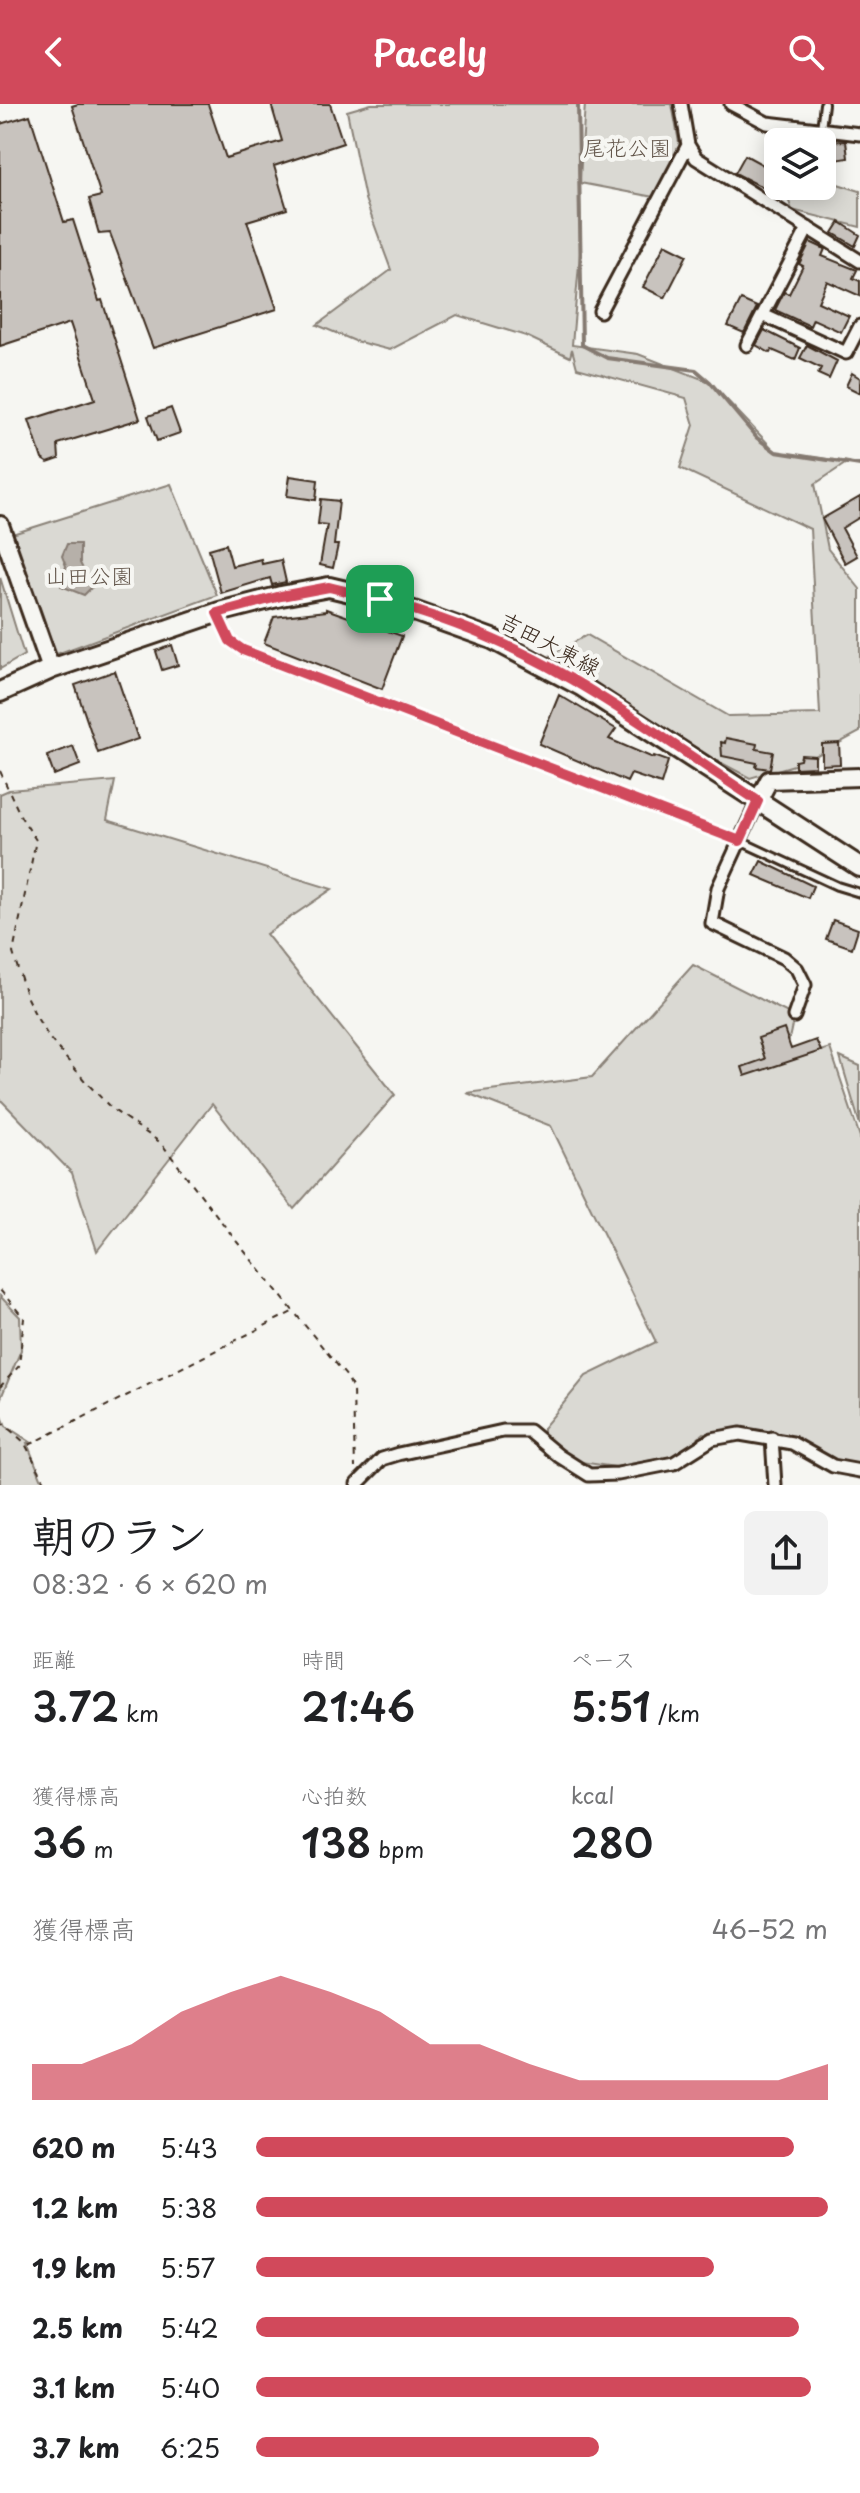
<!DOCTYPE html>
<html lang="ja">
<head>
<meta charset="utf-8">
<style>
	body { margin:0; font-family:"Playpen Sans","Klee One",sans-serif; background:#f2f2f2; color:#202124; height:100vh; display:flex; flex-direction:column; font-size:30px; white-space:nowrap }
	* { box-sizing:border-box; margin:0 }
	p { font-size:26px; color:#757577 }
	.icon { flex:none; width:44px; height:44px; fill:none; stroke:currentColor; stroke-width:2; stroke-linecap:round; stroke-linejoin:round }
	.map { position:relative; height:1381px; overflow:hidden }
	.details { display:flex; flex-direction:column; background:#fff; flex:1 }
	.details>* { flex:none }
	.tools { position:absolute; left:764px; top:24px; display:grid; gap:16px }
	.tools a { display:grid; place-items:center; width:72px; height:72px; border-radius:12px; background:#fff; box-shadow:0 4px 20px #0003; font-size:40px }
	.pin { position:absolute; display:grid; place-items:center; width:68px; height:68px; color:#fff; margin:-34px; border-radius:16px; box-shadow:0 4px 12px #0006 }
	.round { display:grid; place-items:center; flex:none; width:84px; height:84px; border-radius:12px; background:#f2f2f2 }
	.overview { display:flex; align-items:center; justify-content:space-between; height:136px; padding:0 32px }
	h1 { font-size:44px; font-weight:600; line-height:60px }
	.figures { display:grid; grid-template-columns:repeat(3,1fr); gap:12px; height:136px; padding:8px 32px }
	.figures div { display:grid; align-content:center }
	.figures b { font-size:40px; font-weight:600 }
	.figures small { font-size:22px; font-weight:400 }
	.figures p { font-size:22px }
	.chart { height:224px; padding:16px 32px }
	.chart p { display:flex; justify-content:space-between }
	.chart svg { width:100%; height:144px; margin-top:8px; fill:#d1495b; opacity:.7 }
	ul { padding:0 32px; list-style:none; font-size:26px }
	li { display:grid; grid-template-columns:128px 96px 1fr; align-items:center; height:60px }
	li i { height:20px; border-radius:10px; background:#d1495b }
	header { display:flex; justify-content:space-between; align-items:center; height:104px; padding:0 32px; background:#d1495b; color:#fff; font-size:36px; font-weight:600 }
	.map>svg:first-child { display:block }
	.green { fill:#dad9d3; stroke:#8a8278; stroke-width:2 }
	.water { fill:#b6b0a9; stroke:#857a71; stroke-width:2 }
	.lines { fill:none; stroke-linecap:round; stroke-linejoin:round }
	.stream { stroke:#857a71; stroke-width:4 }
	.building { fill:#c8c3be; stroke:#3b2a1e; stroke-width:2 }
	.lane-casing { stroke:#3b2a1e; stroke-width:12 }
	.street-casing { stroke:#3b2a1e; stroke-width:17 }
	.secondary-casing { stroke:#3b2a1e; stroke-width:22 }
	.primary-casing { stroke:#3b2a1e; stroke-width:24 }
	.path { stroke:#3b2a1e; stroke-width:2; stroke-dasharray:6 6; stroke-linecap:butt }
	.lane { stroke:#f6f6f2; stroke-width:6 }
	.street { stroke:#f6f6f2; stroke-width:11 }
	.secondary { stroke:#f6f6f2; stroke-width:16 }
	.primary { stroke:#f6f6f2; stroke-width:18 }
	.route-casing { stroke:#fff; stroke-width:16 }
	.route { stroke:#d1495b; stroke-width:10 }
	.labels { text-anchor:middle; stroke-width:8; stroke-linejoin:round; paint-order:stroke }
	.park-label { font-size:22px; fill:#63564b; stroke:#f6f6f2 }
	.street-label { font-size:22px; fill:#3b2a1e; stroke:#f6f6f2 }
</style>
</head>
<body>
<header><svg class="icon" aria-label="back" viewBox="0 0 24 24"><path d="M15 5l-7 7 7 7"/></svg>Pacely<svg class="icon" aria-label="search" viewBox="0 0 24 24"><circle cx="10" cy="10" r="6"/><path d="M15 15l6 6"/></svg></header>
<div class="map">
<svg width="860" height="1381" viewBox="0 0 860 1381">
	<rect width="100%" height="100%" fill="#f6f6f2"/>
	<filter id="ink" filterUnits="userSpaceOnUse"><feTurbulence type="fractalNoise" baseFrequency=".0125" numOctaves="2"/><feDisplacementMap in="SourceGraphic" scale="16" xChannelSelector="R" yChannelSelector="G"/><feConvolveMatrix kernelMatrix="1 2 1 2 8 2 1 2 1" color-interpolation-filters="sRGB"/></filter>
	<g filter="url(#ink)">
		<!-- green -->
		<path class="green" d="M 371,0 L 578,0 L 580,74 L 585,0 L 672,0 L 680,44 L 659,94 L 580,79 L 581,137 L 572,241 L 638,250 L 710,278 L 776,348 L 848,358 L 815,380 L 828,445 L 860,485 L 860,628 L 804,658 L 750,674 L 714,655 L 551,551 L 587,531 L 728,612 L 820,610 L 810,425 L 680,364 L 694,321 L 686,294 L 577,264 L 572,245 L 570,253 L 526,232 L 457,211 L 390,246 L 355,237 L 317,221 L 391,166 L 365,95 L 347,7 Z
			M 822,75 L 860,87 L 860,123 L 792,106 L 784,83 L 822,82 Z
			M 171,380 L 217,491 L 54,551 L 6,432 Z
			M 0,473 L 24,551 L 0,565 Z
			M 115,677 L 107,716 L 332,785 L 266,830 L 395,991 L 294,1105 L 212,1000 L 97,1147 L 72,1069 L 0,995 L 0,690 L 9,686 Z
			M 693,861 L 794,912 L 784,958 L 830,944 L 860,1033 L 860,1365 L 833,1362 L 792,1339 L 704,1329 L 680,1351 L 615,1363 L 574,1357 L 543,1335 L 543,1324 L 586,1272 L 656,1238 L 551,1022 L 467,989 L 592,973 Z
			M 840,953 L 860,962 L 860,1021 Z
			M 0,1192 L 20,1213 L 21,1246 L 0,1296 Z
			M 0,1307 L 6,1322 L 32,1339 L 27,1339 L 44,1381 L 0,1381 Z"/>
		<!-- water -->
		<path class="water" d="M 67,440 L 80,440 L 80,459 L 92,483 L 84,491 L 61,482 L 66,462 L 62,452 Z"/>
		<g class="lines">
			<!-- stream -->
			<path class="stream" d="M 578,0 L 582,241 L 607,254 L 696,266 L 710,278 L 757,334 L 776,348 L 860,361"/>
		</g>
		<!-- building -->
		<path class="building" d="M 78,0 L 208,0 L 226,54 L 282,37 L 271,0 L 330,0 L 343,39 L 274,62 L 287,105 L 247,117 L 277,205 L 153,244 L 110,129 L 99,130 L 89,95 L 101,92 L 72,2 Z
			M 30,11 L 64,118 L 73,116 L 99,197 L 102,196 L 140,315 L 58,340 L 59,355 L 48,359 L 42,355 L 29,316 L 95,295 L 70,219 L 0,242 L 0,20 Z
			M 846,37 L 848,54 L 823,58 L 822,38 Z
			M 745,51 L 774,67 L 764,84 L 735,69 Z
			M 840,118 L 860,131 L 855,142 L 833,129 Z
			M 810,138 L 825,145 L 822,152 L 857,166 L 853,174 L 860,177 L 860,192 L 827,177 L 818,198 L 849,212 L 841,228 L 813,215 L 810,222 L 775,206 L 784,188 L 789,190 L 803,162 L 799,160 Z
			M 665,140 L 687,151 L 665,194 L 643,183 Z
			M 741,196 L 757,203 L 744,229 L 728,222 Z
			M 764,226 L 800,244 L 795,256 L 772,246 L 770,249 L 756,241 Z
			M 807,241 L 837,257 L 829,275 L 818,270 L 821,264 L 800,254 Z
			M 852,269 L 860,274 L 860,289 L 846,282 Z
			M 171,304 L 180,329 L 157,337 L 148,312 Z
			M 290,372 L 318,376 L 316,396 L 287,392 Z
			M 860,393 L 860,413 L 842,424 L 857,452 L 845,459 L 822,415 Z
			M 321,395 L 339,397 L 334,441 L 338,441 L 333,464 L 320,461 L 327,421 L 318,420 Z
			M 226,440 L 232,462 L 261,455 L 262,460 L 281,456 L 286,478 L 272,481 L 270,474 L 221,489 L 209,445 Z
			M 326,505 L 402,532 L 382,585 L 264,539 L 274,513 L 326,507 Z
			M 172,541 L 178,561 L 162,566 L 156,547 Z
			M 115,567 L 138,635 L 98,649 L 75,581 Z
			M 559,591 L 616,625 L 609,635 L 653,654 L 654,652 L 668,657 L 661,680 L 631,670 L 627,678 L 539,640 Z
			M 726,634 L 757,640 L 756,645 L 773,648 L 770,665 L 756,663 L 757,659 L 722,652 L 721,638 L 725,639 Z
			M 839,639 L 840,660 L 822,661 L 822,640 Z
			M 73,642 L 80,661 L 54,671 L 47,652 Z
			M 801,651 L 815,652 L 815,663 L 795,664 L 795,657 L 800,656 Z
			M 761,757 L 813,782 L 808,794 L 754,771 Z
			M 833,816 L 858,825 L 852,844 L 826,835 Z
			M 784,925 L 791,945 L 816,936 L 821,947 L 745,972 L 742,963 L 765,955 L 758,934 Z"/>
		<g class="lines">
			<!-- lane casing -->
			<g class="lane-casing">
				<path id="lane" d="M 821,25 L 824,0
					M 218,512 L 230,537 L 243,546 L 740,737 L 837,782 L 860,789"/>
			</g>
			<!-- street casing -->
			<g class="street-casing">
				<path id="street" d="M 681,0 L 688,41 L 696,54 L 860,157
					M 731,0 L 767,19 L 860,30
					M 600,207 L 688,41
					M 763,211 L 846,249 L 860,222
					M 747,241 L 808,124
					M 758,697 L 718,784 L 712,819 L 784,854 L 797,865 L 805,881 L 794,912
					M 772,1334 L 775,1381
					M 357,1380 L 382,1355 L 398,1350 L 503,1327 L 529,1327 L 559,1352 L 589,1371 L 618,1370 L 674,1359 L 712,1335 L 740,1330 L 792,1339 L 833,1362 L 860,1367"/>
			</g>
			<!-- secondary casing -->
			<g class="secondary-casing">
				<path id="secondary" d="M 0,421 L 51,565
					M 758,697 L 769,676 L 860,673"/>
			</g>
			<!-- primary casing -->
			<g class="primary-casing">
				<path id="primary" d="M 0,588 L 51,565 L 219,508 L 281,492 L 329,483 L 380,495 L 492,535 L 581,582 L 860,763"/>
			</g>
			<!-- path -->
			<path class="path" d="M 0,667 L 21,713 L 36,736 L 13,849 L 27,894 L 37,914 L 50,935 L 85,977 L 112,1005 L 161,1039 L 237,1138 L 347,1273 L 353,1285 L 355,1364
				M 0,1186 L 24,1214 L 19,1262 L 0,1283
				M 0,1317 L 24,1338 L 47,1381
				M 29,1341 L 292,1208"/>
			<!-- lane -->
			<use href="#lane" class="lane"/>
			<!-- street -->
			<use href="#street" class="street"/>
			<!-- secondary -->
			<use href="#secondary" class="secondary"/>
			<!-- primary -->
			<use href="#primary" class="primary"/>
		</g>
	</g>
	<g class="lines" filter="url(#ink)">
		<!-- route casing -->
		<g class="route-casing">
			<path id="route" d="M 329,483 C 384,496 440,512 492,535 C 587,576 672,641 758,697 L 740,737 L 243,546 L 230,537 L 217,509 L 281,492 Z"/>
		</g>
		<!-- route -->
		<use href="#route" class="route"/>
	</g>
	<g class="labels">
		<!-- park labels -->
		<g class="park-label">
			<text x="627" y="52">尾花公園</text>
			<text x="89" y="480">山田公園</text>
		</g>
		<!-- street labels -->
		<g class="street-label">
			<text transform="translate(550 540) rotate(28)" y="8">吉田大東線</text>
		</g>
	</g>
</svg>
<div class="tools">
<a><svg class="icon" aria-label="layers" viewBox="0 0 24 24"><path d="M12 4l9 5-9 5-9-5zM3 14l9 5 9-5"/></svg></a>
</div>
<div class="pin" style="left:380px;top:495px;background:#1e9e55"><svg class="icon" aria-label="arrive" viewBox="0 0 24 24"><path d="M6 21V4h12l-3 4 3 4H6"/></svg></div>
</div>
<section class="details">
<div class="overview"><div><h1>朝のラン</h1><p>08:32 · 6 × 620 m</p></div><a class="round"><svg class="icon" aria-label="share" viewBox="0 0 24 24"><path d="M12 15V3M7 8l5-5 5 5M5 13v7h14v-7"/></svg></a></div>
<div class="figures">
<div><p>距離</p><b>3.72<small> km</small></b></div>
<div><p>時間</p><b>21:46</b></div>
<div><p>ペース</p><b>5:51<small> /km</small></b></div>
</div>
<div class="figures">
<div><p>獲得標高</p><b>36<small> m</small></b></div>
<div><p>心拍数</p><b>138<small> bpm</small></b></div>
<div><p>kcal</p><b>280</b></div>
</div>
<div class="chart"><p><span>獲得標高</span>46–52 m</p>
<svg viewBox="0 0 160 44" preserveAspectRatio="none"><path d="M0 44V33L10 33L20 27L30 17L40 11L50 6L60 11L70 17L80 27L90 27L100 33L110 38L120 38L130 38L140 38L150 38L160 33V44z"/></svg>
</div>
<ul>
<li><b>620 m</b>5:43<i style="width:94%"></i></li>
<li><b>1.2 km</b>5:38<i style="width:100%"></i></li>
<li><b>1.9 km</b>5:57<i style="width:80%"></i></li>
<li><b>2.5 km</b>5:42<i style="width:95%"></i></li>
<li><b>3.1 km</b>5:40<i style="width:97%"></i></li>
<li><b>3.7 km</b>6:25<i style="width:60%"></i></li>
</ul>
</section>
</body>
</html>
